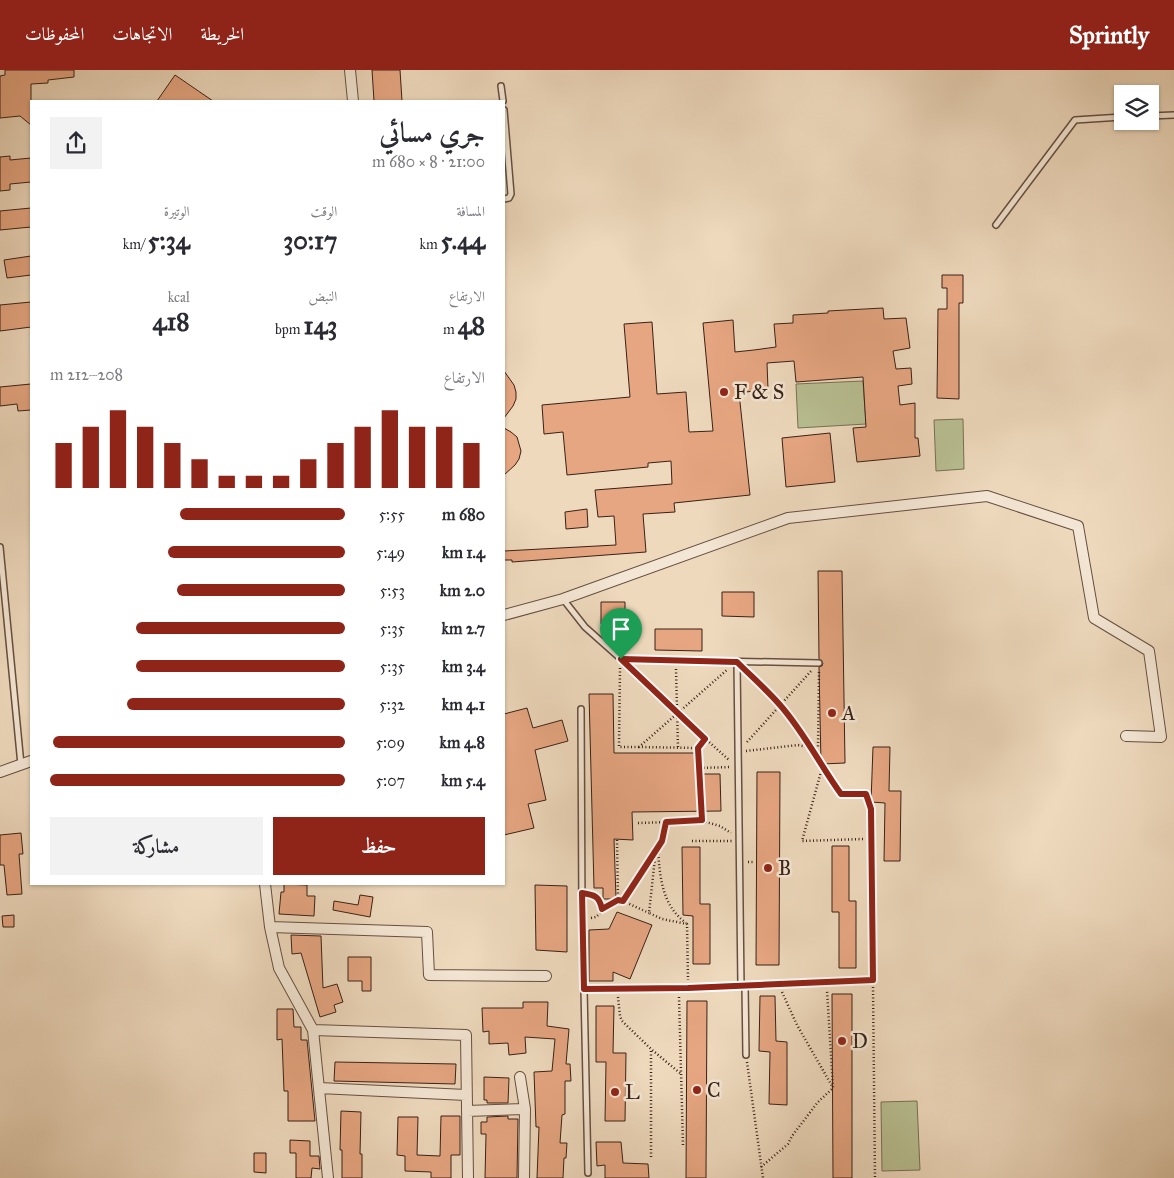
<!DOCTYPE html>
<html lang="ar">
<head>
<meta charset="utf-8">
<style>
	body { margin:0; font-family:"IM FELL Great Primer",Amiri,serif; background:#f2f2f3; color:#2b2b33; direction:rtl; height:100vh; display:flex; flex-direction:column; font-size:19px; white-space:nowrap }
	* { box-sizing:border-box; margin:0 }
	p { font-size:16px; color:#7c7c81 }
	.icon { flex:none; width:28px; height:28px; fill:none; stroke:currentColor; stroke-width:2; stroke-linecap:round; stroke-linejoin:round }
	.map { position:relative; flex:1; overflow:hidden; direction:ltr }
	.panel { position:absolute; left:30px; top:30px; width:475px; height:785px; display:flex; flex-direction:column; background:#fff; border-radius:0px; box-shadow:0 1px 4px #0004; direction:rtl }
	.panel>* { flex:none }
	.controls { position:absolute; left:1114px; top:15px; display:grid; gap:10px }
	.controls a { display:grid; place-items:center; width:45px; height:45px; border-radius:0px; background:#fff; box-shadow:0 1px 4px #0004; font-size:25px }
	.pin { position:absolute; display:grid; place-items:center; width:42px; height:42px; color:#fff; margin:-51px -21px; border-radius:50% 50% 50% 0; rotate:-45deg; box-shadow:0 0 5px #0007 }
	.pin .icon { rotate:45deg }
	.round { display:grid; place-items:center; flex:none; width:52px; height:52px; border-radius:0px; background:#f2f2f3 }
	.overview { display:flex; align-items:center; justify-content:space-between; height:85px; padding:0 20px }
	h1 { font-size:28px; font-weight:800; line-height:38px }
	.figures { display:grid; grid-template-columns:repeat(3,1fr); gap:8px; height:85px; padding:5px 20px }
	.figures div { display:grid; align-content:center }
	.figures b { font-size:25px; font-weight:800 }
	.figures small { font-size:14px; font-weight:400 }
	.figures p { font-size:14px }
	.chart { height:140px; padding:10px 20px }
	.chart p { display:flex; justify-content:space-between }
	.chart svg { width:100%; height:90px; margin-top:5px; stroke:#8f2418; stroke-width:6 }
	.cta { display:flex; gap:10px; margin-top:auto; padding:10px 20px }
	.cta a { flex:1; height:58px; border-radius:0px; background:#8f2418; color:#fff; font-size:20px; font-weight:800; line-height:58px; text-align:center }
	.cta a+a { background:#f2f2f3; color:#2b2b33 }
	ul { padding:0 20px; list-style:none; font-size:16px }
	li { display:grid; grid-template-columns:80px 60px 1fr; align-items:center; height:38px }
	li i { height:12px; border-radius:6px; background:#8f2418 }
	header { display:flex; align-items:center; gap:30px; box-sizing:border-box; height:70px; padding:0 25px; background:#8f2418; color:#fff }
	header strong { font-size:24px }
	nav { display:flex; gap:28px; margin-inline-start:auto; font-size:18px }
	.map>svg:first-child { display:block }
	.green { fill:#b8bf92; stroke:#787054 }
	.building { fill:#e6a681; stroke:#392117 }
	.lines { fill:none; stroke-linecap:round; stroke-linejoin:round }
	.lane-casing { stroke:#664f40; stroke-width:8 }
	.street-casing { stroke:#664f40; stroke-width:12 }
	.path { stroke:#392117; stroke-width:2.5; stroke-dasharray:1 2.5; stroke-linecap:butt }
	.lane { stroke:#f4e6d4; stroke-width:5 }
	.street { stroke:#f4e6d4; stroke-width:10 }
	.route-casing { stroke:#fff; stroke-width:10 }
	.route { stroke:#8f2418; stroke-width:6 }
	.poi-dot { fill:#8f2418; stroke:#f4e6d4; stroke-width:2 }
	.labels { text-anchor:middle; stroke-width:5; stroke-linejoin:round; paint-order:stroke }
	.poi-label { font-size:20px; fill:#392117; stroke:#f4e6d4; text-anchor:start }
</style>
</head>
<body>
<header>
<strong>Sprintly</strong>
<nav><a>الخريطة</a><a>الاتجاهات</a><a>المحفوظات</a></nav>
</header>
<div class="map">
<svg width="1174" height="1108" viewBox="0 0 1174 1108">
	<rect width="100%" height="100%" fill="#eed9bd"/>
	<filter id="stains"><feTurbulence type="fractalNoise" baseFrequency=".004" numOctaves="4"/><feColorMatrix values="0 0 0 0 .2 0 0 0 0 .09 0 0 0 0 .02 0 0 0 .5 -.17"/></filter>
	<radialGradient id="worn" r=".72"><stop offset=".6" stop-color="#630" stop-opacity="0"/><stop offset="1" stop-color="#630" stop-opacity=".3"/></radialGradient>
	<!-- green -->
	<path class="green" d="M 863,311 L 866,354 L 798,358 L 796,314 Z
		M 963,349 L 964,399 L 936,401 L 934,350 Z
		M 917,1031 L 920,1100 L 882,1101 L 881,1032 Z"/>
	<!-- building -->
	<path class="building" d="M 5,0 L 74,0 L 74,7 L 48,10 L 48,13 L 31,14 L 31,55 L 20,46 L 0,48 L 0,6 L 5,5 Z
		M 372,0 L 400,0 L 402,31 L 374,31 Z
		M 175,5 L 213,31 L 157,31 Z
		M 10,86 L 10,90 L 31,88 L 31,112 L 10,114 L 10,120 L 0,121 L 0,87 Z
		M 31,138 L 31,157 L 0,160 L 0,141 Z
		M 31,186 L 31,205 L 7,208 L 4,190 Z
		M 942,205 L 963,205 L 963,233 L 959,233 L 959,329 L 937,328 L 938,239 L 947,239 L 947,218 L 942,218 Z
		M 31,232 L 31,257 L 0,261 L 0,235 Z
		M 883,238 L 884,249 L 906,248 L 910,278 L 893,281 L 896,299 L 911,298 L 912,314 L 898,316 L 900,335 L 915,333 L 915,368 L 918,368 L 920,386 L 857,392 L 853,358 L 866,357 L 863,307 L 796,312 L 794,291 L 767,293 L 768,319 L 739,323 L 750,425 L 674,433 L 675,442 L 643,444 L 646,482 L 512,492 L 512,490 L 504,490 L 504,481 L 616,475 L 614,446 L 598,447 L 595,420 L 672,414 L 671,391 L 648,393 L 648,397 L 567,405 L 563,362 L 544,364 L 542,335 L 630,327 L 624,254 L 652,252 L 657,324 L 686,322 L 689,362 L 713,361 L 703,253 L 733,250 L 735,282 L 754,280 L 776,277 L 774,254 L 793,253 L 793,245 L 828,243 L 828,241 Z
		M 504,301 L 514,315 L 516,322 L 516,329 L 513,336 L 504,348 Z
		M 31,314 L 31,340 L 18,341 L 17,334 L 0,336 L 0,317 Z
		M 504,358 L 511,362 L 517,367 L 521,381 L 519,389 L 515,395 L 504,405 Z
		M 830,363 L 835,412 L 786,417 L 782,368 Z
		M 587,439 L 588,457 L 566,459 L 565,442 Z
		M 818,501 L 842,501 L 845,693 L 821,694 L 819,597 L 822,596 L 823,593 L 819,589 Z
		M 722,522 L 754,522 L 754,547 L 722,546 Z
		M 601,532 L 625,532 L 625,554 L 601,554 Z
		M 655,559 L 702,559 L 702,581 L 655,580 Z
		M 589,624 L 613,624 L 614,683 L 695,683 L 696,704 L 720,704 L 721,741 L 632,742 L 633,770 L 614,769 L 616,829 L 603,829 L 603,818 L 594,818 Z
		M 527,638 L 533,658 L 562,650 L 568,671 L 535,680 L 546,730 L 528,734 L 534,758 L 504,765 L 504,644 Z
		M 873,677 L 890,677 L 889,721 L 901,721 L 900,791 L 884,791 L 885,733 L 871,732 Z
		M 757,702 L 780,702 L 779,895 L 756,895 Z
		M 21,763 L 23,784 L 19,784 L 22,824 L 7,825 L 4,795 L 0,795 L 0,765 Z
		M 832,776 L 849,776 L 849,831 L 856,831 L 856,898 L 839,898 L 839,842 L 832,842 Z
		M 682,777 L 700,777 L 700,834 L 710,834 L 710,894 L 693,894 L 693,846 L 683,845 Z
		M 284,814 L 307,815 L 307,826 L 315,826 L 314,846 L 279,844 L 281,822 L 284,822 Z
		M 535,815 L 567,816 L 567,882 L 536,880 Z
		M 360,825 L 373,827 L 370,847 L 333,840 L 334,831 L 358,835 Z
		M 617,842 L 652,855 L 630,909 L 613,902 L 613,911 L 589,911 L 589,860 L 609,859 Z
		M 14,845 L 14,857 L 3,857 L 2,846 Z
		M 291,865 L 321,866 L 323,918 L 337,914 L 343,932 L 334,935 L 336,942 L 320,947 L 301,883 L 292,884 Z
		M 348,887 L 371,887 L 371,921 L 362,921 L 362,911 L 348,911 Z
		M 832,924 L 852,924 L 852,1108 L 833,1108 Z
		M 760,926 L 775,926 L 776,971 L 787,972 L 787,1035 L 769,1034 L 770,982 L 759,981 Z
		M 687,931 L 707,931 L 706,1108 L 686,1108 Z
		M 523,932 L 548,932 L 547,956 L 569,959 L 566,994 L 570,994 L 571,1011 L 565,1011 L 565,1044 L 562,1045 L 560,1073 L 567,1073 L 566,1088 L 564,1088 L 563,1108 L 537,1108 L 539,1057 L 536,1057 L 534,1002 L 552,1001 L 555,969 L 525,967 L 526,983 L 509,985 L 508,973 L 489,974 L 489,961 L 483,962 L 482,938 L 523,938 Z
		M 596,936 L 614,936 L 613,983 L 626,983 L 625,1051 L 605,1051 L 606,992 L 596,992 Z
		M 277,939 L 293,939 L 294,957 L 301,957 L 301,970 L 307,970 L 315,1051 L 288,1051 L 288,1021 L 284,1021 L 282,969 L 277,970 Z
		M 335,992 L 456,994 L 455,1014 L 334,1011 Z
		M 484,1007 L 509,1008 L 508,1033 L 487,1033 L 487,1030 L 484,1030 Z
		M 341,1041 L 361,1042 L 360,1084 L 362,1084 L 362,1108 L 342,1108 L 342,1080 L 340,1080 Z
		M 441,1046 L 460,1046 L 460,1085 L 451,1085 L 451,1108 L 431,1108 L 431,1102 L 405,1101 L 405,1086 L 397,1085 L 398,1047 L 418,1047 L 417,1085 L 440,1086 Z
		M 508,1046 L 508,1049 L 518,1049 L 517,1108 L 485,1108 L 486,1064 L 481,1064 L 481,1052 L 487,1052 L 487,1047 Z
		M 290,1070 L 310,1071 L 310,1086 L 319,1086 L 320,1099 L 312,1098 L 311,1108 L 296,1108 L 296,1083 L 290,1083 Z
		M 596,1072 L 621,1072 L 623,1093 L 648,1094 L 649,1108 L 605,1108 L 605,1095 L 597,1096 Z
		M 254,1083 L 266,1083 L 266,1103 L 254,1102 Z"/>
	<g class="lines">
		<!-- lane casing -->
		<g class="lane-casing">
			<path id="lane" d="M 501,16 L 503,31
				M 504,40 L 511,124 L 509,128 L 504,129
				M 1150,46 L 1174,45
				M 996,155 L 1075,50 L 1122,47
				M 0,477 L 21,695
				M 563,529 L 585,557 L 621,589 L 819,593
				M 737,592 L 741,916
				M 581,639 L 582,849 L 584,919 L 688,918 L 873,910 L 871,739
				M 745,915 L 746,985
				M 584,919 L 588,1103"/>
		</g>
		<!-- street casing -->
		<g class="street-casing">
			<path id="street" d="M 350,0 L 353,31
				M 504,545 L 563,529 L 788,448 L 987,426 L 1078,456 L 1094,548 L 1149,581 L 1161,667 L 1126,666
				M 0,702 L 31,691
				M 265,814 L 270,857 L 279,898 L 313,960 L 328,1108
				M 270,857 L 427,862 L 429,905 L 546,906
				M 313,960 L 466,965 L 468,1108
				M 520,1007 L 525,1039 L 524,1108
				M 319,1018 L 466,1025
				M 467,1041 L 525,1039"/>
		</g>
		<!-- path -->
		<path class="path" d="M 620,598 L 619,677 L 639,677
			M 630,598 L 678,644 L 729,690
			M 676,599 L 678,678
			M 746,601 L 781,635 L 812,678 L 818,677 L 819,601
			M 705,669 L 698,678 L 639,677 L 728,599
			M 747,672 L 812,600
			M 698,678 L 699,698 L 731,697
			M 746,681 L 798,675 L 812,678 L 822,698
			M 702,751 L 720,756 L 731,763
			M 638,753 L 702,751 L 699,698
			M 863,769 L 802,771 L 822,698 L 841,724 L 866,724 L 868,731
			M 617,770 L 618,830
			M 692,771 L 732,771
			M 658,778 L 655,788 L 649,843 L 662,849 L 687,854 L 688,910
			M 658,780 C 660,808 662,835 686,853
			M 748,792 L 754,792
			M 590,824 L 600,830 L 602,839
			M 623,831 L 649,843
			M 591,848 L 596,847 C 603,840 612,830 623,831 L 662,771 L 666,752
			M 873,917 L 875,1108
			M 782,922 L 797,955 L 832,1016
			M 618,927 L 620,946 L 622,951 L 651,979 L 681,1004
			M 679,927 L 683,1075
			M 747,992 L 763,1108
			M 651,1087 L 651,979
			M 761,1097 L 788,1074 L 792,1066 L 818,1032 L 833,1018 L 827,920"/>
		<!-- lane -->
		<use href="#lane" class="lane"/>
		<!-- street -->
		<use href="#street" class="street"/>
	</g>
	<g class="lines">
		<!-- route casing -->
		<g class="route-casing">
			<path id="route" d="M 621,589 L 737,592 C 751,606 767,620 780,635 C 804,662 820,695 841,724 L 866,724 L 871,739 L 873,910 L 688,918 L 584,919 L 582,823 C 595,825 599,826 602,839 L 618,830 L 623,831 L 662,771 L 666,752 L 702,750 L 698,678 L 705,669 Z"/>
		</g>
		<!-- route -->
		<use href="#route" class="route"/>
	</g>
	<!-- markers -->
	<g class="poi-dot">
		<circle cx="724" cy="322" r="5"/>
		<circle cx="832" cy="643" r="5"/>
		<circle cx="768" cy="798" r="5"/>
		<circle cx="842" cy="971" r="5"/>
		<circle cx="697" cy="1020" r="5"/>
		<circle cx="615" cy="1022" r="5"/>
	</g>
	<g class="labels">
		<!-- poi labels -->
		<g class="poi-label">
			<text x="734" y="329">F &amp; S</text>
			<text x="842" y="650">A</text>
			<text x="778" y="805">B</text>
			<text x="852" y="978">D</text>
			<text x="707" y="1027">C</text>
			<text x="625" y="1029">L</text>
		</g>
	</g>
	<rect width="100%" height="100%" filter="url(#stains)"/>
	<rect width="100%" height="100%" fill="url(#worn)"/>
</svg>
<div class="controls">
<a><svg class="icon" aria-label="layers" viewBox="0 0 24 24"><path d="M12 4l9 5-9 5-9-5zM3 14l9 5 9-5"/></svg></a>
</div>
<div class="pin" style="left:621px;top:589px;background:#1e9e55"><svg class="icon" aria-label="arrive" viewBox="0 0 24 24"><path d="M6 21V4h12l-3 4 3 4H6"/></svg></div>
<section class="panel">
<div class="overview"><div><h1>جري مسائي</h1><p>21:00 · 8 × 680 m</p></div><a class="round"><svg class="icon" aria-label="share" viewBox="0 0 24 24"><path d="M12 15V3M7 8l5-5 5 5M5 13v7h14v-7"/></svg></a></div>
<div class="figures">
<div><p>المسافة</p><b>5.44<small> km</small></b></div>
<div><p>الوقت</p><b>30:17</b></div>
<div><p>الوتيرة</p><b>5:34<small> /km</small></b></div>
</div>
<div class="figures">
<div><p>الارتفاع</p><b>48<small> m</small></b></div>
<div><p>النبض</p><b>143<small> bpm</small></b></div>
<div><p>kcal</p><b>418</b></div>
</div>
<div class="chart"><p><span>الارتفاع</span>208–212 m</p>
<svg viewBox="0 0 160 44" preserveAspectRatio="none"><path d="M5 44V22M15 44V14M25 44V6M35 44V14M45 44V22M55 44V30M65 44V38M75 44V38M85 44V38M95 44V30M105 44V22M115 44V14M125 44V6M135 44V14M145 44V14M155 44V22"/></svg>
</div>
<ul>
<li><b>680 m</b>5:55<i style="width:56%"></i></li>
<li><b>1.4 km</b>5:49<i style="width:60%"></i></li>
<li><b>2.0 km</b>5:53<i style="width:57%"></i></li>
<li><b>2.7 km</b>5:35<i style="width:71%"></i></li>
<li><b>3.4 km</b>5:35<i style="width:71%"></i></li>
<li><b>4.1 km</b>5:32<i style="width:74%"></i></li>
<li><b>4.8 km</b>5:09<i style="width:99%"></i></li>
<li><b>5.4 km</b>5:07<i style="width:100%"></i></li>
</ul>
<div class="cta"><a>حفظ</a><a>مشاركة</a></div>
</section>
</div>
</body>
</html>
